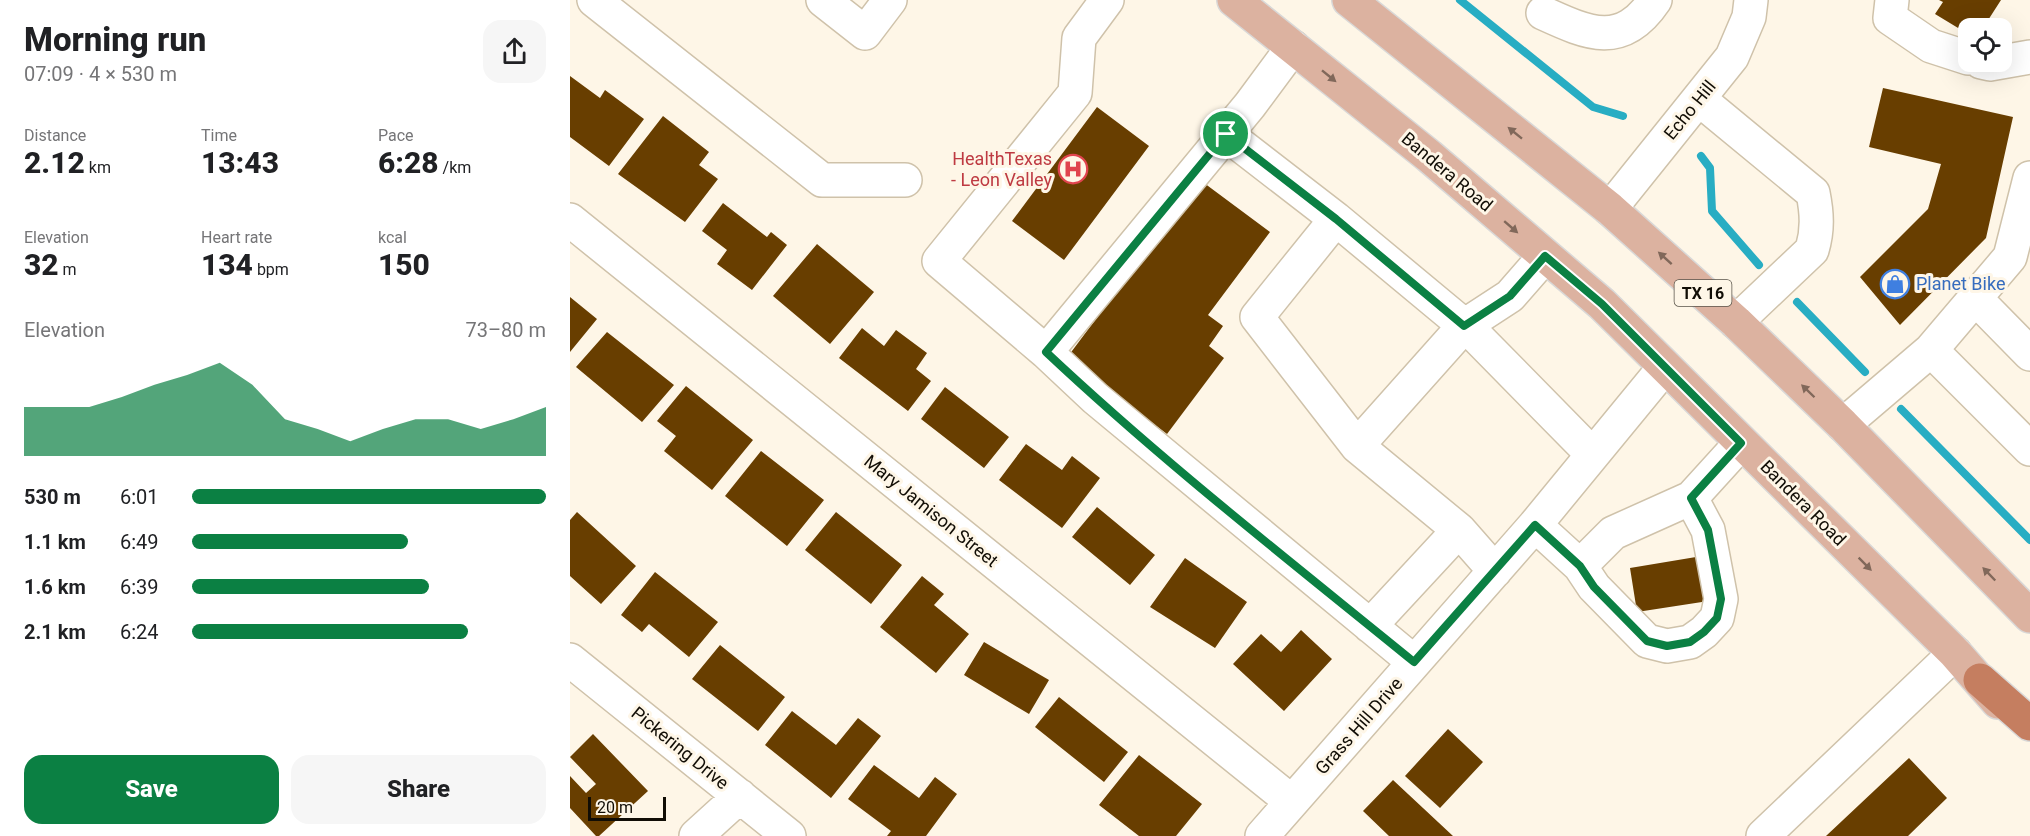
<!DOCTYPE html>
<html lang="en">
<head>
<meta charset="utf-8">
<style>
	body { margin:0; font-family:Roboto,sans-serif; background:#f6f6f6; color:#202124; height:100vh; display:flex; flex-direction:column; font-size:22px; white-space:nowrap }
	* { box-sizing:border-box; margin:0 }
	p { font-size:20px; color:#757577 }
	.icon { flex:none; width:33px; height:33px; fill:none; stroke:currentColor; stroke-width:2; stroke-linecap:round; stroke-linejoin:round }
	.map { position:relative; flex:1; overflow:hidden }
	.details { display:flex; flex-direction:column; background:#fff; width:570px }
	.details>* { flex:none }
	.buttons { position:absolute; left:1388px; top:18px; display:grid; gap:12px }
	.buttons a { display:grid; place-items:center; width:54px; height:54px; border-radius:12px; background:#fff; box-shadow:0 6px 24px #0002; font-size:30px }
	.scale { position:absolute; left:18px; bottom:15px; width:78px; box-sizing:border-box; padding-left:6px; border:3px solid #110d05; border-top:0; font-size:16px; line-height:21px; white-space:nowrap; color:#110d05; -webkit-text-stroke:4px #fef6e7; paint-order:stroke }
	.pin { position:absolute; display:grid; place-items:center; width:51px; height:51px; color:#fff; margin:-26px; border:3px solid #fff; border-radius:50%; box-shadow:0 2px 6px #0007 }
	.round { display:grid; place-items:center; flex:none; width:63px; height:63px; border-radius:18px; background:#f6f6f6 }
	.head { display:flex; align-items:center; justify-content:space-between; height:102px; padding:0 24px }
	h1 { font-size:33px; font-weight:800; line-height:45px }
	.figures { display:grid; grid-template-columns:repeat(3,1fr); gap:9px; height:102px; padding:6px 24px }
	.figures div { display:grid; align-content:center }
	.figures b { font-size:30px; font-weight:800 }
	.figures small { font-size:16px; font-weight:400 }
	.figures p { font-size:16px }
	.chart { height:168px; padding:12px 24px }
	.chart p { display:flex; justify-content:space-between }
	.chart svg { width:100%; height:108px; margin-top:6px; fill:#0b8043; opacity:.7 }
	.cta { display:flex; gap:12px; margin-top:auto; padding:12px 24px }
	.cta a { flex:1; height:69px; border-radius:18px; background:#0b8043; color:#fff; font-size:24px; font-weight:800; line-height:69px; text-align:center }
	.cta a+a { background:#f6f6f6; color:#202124 }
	ul { padding:0 24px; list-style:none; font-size:20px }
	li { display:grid; grid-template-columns:96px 72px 1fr; align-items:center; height:45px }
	li i { height:15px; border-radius:8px; background:#0b8043 }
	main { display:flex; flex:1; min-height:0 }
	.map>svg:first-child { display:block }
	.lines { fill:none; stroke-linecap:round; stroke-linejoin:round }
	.stream { stroke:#28adc3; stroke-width:8 }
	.building { fill:#683e00 }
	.minor-casing { stroke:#cfc2aa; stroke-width:36 }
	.major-casing { stroke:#d9d8d7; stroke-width:36 }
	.highway-casing { stroke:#d9d8d7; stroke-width:36 }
	.minor { stroke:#fff; stroke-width:33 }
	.major { stroke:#dcb2a0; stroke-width:33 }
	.highway { stroke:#c57e60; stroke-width:33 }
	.oneway { fill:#81685a }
	.route-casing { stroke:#fff; stroke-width:12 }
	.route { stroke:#0b8043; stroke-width:8 }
	.labels { text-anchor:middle; stroke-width:6; stroke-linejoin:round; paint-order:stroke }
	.shield { fill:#fef6e7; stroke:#585349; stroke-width:1.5 }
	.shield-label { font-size:16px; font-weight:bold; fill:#110d05 }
	.street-label { font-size:18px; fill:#110d05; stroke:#fef6e7 }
	.health-label { font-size:18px; fill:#be3a42; stroke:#fef6e7; text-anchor:end }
	.shop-label { font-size:18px; fill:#366cbe; stroke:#fef6e7; text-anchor:start }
</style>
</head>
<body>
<main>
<section class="details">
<div class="head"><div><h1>Morning run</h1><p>07:09 · 4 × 530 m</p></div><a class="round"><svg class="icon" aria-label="share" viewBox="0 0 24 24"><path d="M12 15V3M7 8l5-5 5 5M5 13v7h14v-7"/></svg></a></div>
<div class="figures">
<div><p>Distance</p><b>2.12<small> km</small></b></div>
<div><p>Time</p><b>13:43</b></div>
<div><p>Pace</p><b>6:28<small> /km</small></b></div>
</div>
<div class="figures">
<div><p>Elevation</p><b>32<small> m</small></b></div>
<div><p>Heart rate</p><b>134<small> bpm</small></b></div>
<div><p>kcal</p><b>150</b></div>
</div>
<div class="chart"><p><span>Elevation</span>73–80 m</p>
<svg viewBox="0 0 160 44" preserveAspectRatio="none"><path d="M0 44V24L10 24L20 24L30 20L40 15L50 11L60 6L70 15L80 29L90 33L100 38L110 33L120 29L130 29L140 33L150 29L160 24V44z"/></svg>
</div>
<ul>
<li><b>530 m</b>6:01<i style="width:100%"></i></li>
<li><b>1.1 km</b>6:49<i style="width:61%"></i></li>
<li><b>1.6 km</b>6:39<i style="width:67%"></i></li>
<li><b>2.1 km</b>6:24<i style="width:78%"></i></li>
</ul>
<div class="cta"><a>Save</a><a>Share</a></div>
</section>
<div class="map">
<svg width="1460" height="836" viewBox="0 0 1460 836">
	<rect width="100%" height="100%" fill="#fef6e7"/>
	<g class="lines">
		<!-- stream -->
		<path class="stream" d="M 890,0 L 1023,107 L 1053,116
			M 1131,156 L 1140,168 L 1142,211 L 1189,265
			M 1227,302 L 1295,372
			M 1331,409 L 1460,540"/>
	</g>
	<!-- building -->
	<path class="building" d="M 1369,0 L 1431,0 L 1413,28 L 1398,28 L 1398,34 L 1365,14 L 1373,2 Z
		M 0,76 L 30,98 L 35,90 L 74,119 L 39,166 L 0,137 Z
		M 1313,88 L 1443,117 L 1416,238 L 1330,325 L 1290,277 L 1358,209 L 1371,164 L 1299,147 Z
		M 527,107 L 579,146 L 494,260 L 442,221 Z
		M 93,116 L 139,152 L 129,165 L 148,179 L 115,222 L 48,174 Z
		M 630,180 L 700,232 L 638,315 L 653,326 L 639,346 L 654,358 L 597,434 L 496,359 Z
		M 153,203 L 197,237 L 201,232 L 217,245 L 182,290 L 147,264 L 157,250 L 132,231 Z
		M 247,244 L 304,292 L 260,344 L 203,296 Z
		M 0,297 L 27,319 L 0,352 Z
		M 292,328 L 314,346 L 326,330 L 357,353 L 346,369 L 361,381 L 338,411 L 269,358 Z
		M 37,332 L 104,385 L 72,422 L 6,367 Z
		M 116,386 L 183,440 L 142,490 L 94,451 L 106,436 L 87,421 Z
		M 375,387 L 439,437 L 414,468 L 351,419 Z
		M 456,444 L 492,470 L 502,456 L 530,478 L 492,528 L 429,480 Z
		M 191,451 L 254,500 L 217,546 L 155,496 Z
		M 527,507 L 585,555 L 560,585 L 502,537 Z
		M 7,512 L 66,566 L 31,604 L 0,576 L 0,520 Z
		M 266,512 L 332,565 L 301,604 L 235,550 Z
		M 1138,555 L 1145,600 L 1067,612 L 1060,568 Z
		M 615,558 L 677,602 L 645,648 L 580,607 Z
		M 85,572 L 148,622 L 119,657 L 79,624 L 72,632 L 51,615 Z
		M 352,576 L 374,594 L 364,605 L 399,634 L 366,673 L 310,627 Z
		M 731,630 L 762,659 L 714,711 L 663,664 L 691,634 L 711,652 Z
		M 414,642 L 479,680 L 459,714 L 394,675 Z
		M 150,645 L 215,697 L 188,731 L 122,679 Z
		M 489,697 L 558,752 L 534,782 L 465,727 Z
		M 222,711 L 266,745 L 288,718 L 311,736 L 261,798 L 195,745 Z
		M 878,729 L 913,762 L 870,808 L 835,776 Z
		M 23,734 L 78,791 L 29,836 L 26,836 L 0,808 L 0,776 L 16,793 L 26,784 L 0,757 Z
		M 569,755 L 632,804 L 606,836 L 569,836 L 529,805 Z
		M 1339,758 L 1377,798 L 1338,836 L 1256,836 Z
		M 304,765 L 349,798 L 365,777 L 387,794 L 356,836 L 317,836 L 321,831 L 278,799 Z
		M 823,780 L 883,836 L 819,836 L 793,811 Z"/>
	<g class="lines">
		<!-- minor casing -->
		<g class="minor-casing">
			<path id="minor" d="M 24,0 L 252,180 L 335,180
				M 253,0 L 295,33 L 320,0
				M 1322,0 L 1320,18 L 1361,46 L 1398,58
				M 973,13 C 1019,34 1052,49 1085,0
				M 723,47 L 680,105 L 476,352 L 525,398 L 844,662
				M 1411,62 L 1420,64 L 1460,57
				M 1129,99 L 1243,193 C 1247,213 1248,230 1242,250 L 1166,322
				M 656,134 L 766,219 L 687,317 L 787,446 L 889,530 L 800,626
				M 1040,209 L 1162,57 L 1179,17 L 1181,0
				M 766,219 L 902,332 L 1022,454
				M 0,220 L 722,802
				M 1406,299 L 1460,354
				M 1361,350 L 1460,449
				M 476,352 L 369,261 L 505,93 L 509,38 L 537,0
				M 1273,425 L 1361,350 L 1440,257 L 1460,178
				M 787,446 L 894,326 L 940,296 L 975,256
				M 965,525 L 1010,566 L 1043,533 L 1121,498 L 1171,443
				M 889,530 L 925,571
				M 1010,566 L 1024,587 L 1077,641 L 1097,646 L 1120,642 L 1134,632 L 1147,618 L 1151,599 L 1138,530 L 1121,498
				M 0,660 L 219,836
				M 126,836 L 170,796
				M 692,836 L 965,525 L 1094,368
				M 1193,836 L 1385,653"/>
		</g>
		<!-- major casing -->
		<g class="major-casing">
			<path id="major" d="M 664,0 L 859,156 L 1032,304 L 1385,653 L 1428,702
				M 779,0 L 1040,209 L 1166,322 L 1273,425 L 1460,616"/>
		</g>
		<!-- highway casing -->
		<g class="highway-casing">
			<path id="highway" d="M 1410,680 L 1460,724"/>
		</g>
		<!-- minor -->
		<use href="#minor" class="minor"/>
		<!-- major -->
		<use href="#major" class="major"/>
		<!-- highway -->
		<use href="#highway" class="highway"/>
	</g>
	<!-- one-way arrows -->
	<defs><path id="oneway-solid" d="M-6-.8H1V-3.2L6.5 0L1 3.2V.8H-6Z" transform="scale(1.5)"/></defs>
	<g class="oneway">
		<use href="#oneway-solid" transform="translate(759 76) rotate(39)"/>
		<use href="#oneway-solid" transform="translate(945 133) rotate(-141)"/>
		<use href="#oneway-solid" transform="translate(941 227) rotate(41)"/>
		<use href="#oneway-solid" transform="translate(1095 258) rotate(-138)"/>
		<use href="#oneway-solid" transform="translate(1238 391) rotate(-136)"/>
		<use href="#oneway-solid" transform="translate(1295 564) rotate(45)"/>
		<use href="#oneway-solid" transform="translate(1419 574) rotate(-134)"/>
	</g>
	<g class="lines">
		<!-- route casing -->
		<g class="route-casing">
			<path id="route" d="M 656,134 L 766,219 L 894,326 L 940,296 L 975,256 L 1032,304 L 1171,443 L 1121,498 L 1138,530 L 1151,599 L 1147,618 L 1134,632 L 1120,642 L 1097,646 L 1077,641 L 1024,587 L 1010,566 L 965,525 L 844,662 C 720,561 593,462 476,352 Z"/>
		</g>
		<!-- route -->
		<use href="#route" class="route"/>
	</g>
	<!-- icons -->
	<defs>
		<g id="hospital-ring" transform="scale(1.5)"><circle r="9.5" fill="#fef6e7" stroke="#e0444e" stroke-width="1.5"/><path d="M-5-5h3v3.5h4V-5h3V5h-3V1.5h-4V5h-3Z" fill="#e0444e"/></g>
		<g id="shop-ring" transform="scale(1.5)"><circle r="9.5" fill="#fef6e7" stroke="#3f7fe0" stroke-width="1.5"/><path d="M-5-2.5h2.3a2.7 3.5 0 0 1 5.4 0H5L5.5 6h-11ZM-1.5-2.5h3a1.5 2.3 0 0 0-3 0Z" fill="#3f7fe0"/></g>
	</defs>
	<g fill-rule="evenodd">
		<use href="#hospital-ring" x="503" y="169"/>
		<use href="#shop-ring" x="1325" y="284"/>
	</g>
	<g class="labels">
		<!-- shield labels -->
		<rect class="shield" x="1104.5" y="280" width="57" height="26" rx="4.5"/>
		<g class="shield-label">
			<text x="1133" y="299">TX 16</text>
		</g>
		<!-- street labels -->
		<g class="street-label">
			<text transform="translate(1120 110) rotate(-51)" y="6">Echo Hill</text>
			<text transform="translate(877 172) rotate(40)" y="6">Bandera Road</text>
			<text transform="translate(1233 503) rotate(45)" y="6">Bandera Road</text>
			<text transform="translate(361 511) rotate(39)" y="6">Mary Jamison Street</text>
			<text transform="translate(789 726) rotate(-49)" y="6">Grass Hill Drive</text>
			<text transform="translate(110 748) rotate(39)" y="6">Pickering Drive</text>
		</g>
		<!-- health labels -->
		<g class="health-label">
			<text x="482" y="165">HealthTexas<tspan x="482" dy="21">- Leon Valley</tspan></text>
		</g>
		<!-- shop labels -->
		<g class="shop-label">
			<text x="1346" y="290">Planet Bike</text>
		</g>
	</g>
</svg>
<div class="buttons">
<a><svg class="icon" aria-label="locate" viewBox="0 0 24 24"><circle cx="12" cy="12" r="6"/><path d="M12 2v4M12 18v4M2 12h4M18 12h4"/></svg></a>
</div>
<div class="scale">20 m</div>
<div class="pin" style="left:656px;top:134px;background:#1e9e55"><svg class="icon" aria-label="arrive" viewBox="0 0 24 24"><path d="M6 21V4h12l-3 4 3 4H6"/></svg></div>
</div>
</main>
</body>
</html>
